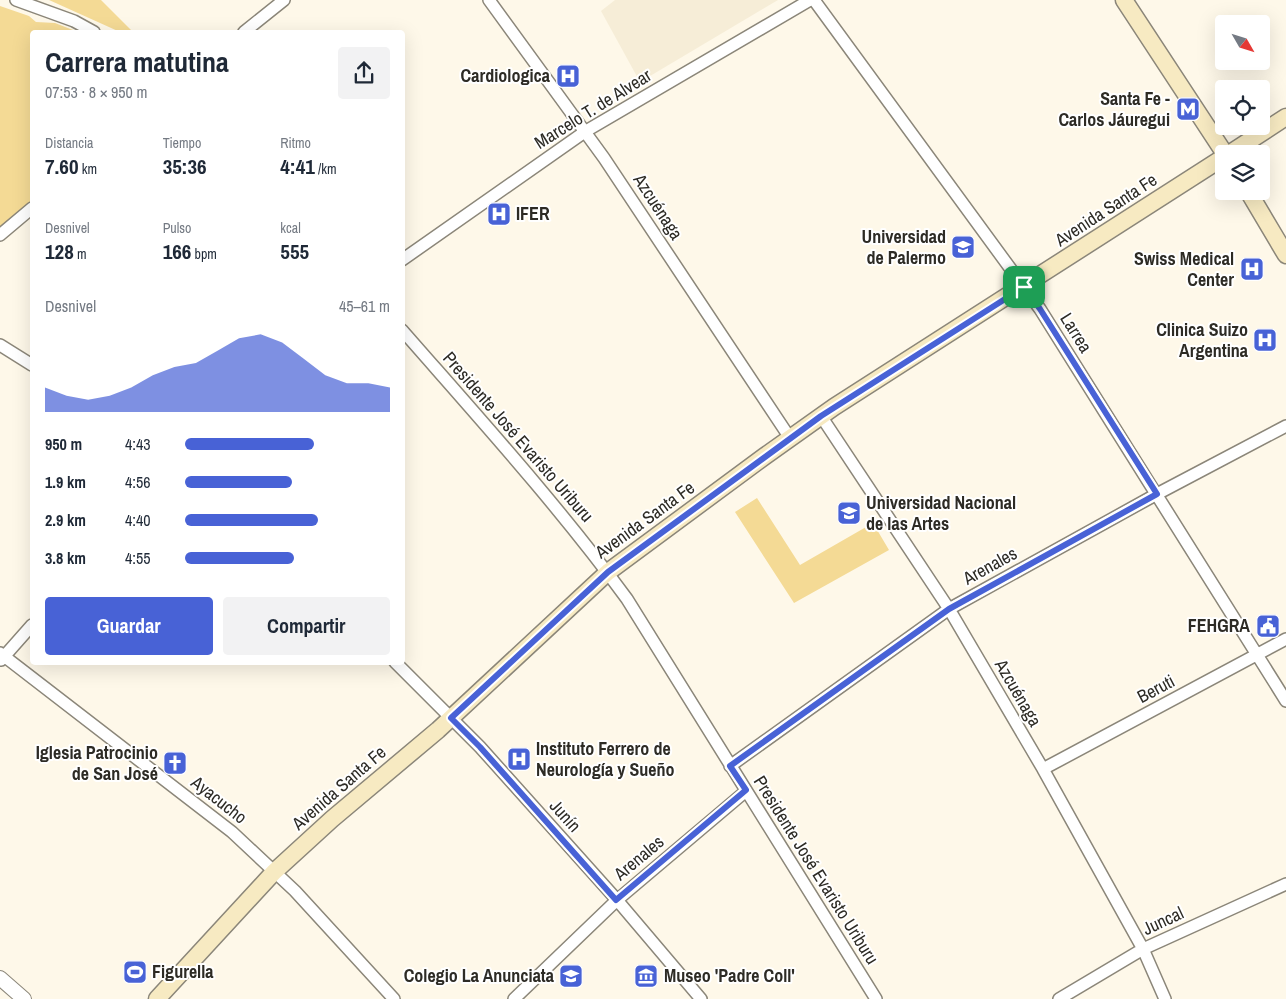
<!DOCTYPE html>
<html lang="es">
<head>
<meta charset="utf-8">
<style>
	body { margin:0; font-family:"Archivo Narrow",sans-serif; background:#f2f2f3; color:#1f2937; height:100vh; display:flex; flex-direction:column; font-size:19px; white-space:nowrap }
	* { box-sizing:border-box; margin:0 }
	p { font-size:16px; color:#747a83 }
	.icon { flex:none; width:28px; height:28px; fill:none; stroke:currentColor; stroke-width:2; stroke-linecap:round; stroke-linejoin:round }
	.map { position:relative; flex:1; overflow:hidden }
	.sheet { position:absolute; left:30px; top:30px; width:375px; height:635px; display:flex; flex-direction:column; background:#fff; border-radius:5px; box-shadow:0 5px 20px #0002 }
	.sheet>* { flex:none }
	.needle { width:32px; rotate:129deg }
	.tools { position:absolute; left:1215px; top:15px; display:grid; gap:10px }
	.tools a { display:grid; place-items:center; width:55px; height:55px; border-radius:5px; background:#fff; box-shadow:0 5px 20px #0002; font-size:25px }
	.pin { position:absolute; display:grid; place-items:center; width:42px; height:42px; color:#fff; margin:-21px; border-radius:10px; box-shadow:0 2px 8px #0006 }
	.round { display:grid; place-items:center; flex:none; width:52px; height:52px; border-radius:5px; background:#f2f2f3 }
	.overview { display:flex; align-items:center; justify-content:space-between; height:85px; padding:0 15px }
	h1 { font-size:28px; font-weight:800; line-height:38px }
	.metrics { display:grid; grid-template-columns:repeat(3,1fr); gap:8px; height:85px; padding:5px 15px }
	.metrics div { display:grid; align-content:center }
	.metrics b { font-size:21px; font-weight:800 }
	.metrics small { font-size:14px; font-weight:400 }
	.metrics p { font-size:14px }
	.chart { height:140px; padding:10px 15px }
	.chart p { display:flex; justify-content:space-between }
	.chart svg { width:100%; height:90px; margin-top:5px; fill:#4862d6; opacity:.7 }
	.cta { display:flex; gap:10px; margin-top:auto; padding:10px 15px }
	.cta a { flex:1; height:58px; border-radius:5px; background:#4862d6; color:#fff; font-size:20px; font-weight:800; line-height:58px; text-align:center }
	.cta a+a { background:#f2f2f3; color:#1f2937 }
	ul { padding:0 15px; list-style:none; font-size:16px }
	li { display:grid; grid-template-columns:80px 60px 1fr; align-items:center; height:38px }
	li i { height:12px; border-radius:6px; background:#4862d6 }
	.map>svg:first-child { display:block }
	.built { fill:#f6edd7 }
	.green { fill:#f4da95 }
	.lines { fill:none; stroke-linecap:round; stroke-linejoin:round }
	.minor-casing { stroke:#8b8679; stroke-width:14 }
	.tertiary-casing { stroke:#8b8679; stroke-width:16 }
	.secondary-casing { stroke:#8b8679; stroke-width:19 }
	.minor { stroke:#fff; stroke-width:11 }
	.tertiary { stroke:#fff; stroke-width:14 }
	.secondary { stroke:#f7eac2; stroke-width:16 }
	.route-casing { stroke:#fff; stroke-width:10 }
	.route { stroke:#4862d6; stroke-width:6 }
	.labels { text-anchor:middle; stroke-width:4; stroke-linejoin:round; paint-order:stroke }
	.poi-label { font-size:18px; font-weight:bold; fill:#2d2b25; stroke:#fff; text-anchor:end }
	.street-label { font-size:18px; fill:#2d2b25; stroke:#fff }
</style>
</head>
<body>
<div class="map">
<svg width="1286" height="999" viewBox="0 0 1286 999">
	<rect width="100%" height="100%" fill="#fef8e9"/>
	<!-- built -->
	<path class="built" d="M 615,0 L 778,0 L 640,82 L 601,11 Z"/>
	<!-- green -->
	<path class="green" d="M 49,0 L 101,0 L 133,32 L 120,32 Z
		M 0,6 L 29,16 L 36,22 L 55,23 L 78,32 L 32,32 L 32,200 L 0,227 Z
		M 757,498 L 800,565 L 873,523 L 889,550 L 794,603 L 735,512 Z"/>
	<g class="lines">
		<!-- minor casing -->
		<g class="minor-casing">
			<path id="minor" d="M 16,0 L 74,21 L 94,32
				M 489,0 L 604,158 L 790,438
				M 814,0 L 1040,309 L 1286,701
				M 244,32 L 284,0
				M 0,235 L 32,208
				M 402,260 L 586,131 L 810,0
				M 402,330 C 479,418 558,505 627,599 L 876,999
				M 0,345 L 32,365
				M 821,416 L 949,609 L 1043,769 L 1143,949 L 1165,999
				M 0,653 L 232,832 L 295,891 L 394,999
				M 1,660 L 32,625
				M 395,662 L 480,747 L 617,900 L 701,999
				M 730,766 L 949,609 L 1157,494 L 1286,426
				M 1043,769 L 1286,639
				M 514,999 L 617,900 L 746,791
				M 1059,999 L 1143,949 L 1286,884"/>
		</g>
		<!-- tertiary casing -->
		<g class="tertiary-casing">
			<path id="tertiary" d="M 0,978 L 24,999"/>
		</g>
		<!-- secondary casing -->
		<g class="secondary-casing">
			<path id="secondary" d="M 1124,0 L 1225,154
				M 1229,154 L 1286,117
				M 1248,191 L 1286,255
				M 157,999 L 274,872 L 332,819 L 438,730 L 608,572 L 765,456 L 834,407 L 1224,157"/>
		</g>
		<!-- minor -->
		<use href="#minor" class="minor"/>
		<!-- tertiary -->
		<use href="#tertiary" class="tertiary"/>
		<!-- secondary -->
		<use href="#secondary" class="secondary"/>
	</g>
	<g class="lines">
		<!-- route casing -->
		<g class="route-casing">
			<path id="route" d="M 1024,287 L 1040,309 L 1157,494 L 949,609 L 730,766 L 746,790 L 616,900 L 480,747 L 451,718 L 608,572 L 821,416 Z"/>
		</g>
		<!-- route -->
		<use href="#route" class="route"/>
	</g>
	<!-- icons -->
	<defs>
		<g id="hospital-square" transform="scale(1.25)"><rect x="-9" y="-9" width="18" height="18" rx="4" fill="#4862d6" stroke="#fff"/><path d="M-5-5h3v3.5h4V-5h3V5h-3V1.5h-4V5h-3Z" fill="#fff"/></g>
		<g id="metro-square" transform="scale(1.25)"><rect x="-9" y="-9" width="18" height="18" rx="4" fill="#4862d6" stroke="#fff"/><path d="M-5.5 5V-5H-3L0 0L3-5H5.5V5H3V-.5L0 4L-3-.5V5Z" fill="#fff"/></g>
		<g id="university-square" transform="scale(1.25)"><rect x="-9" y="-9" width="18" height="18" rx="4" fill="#4862d6" stroke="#fff"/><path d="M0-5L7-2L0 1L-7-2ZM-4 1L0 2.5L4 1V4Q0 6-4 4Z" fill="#fff"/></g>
		<g id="civic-square" transform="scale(1.25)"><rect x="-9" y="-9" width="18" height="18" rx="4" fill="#4862d6" stroke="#fff"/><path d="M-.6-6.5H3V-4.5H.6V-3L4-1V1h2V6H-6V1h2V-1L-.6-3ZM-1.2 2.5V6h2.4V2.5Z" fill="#fff"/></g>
		<g id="church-square" transform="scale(1.25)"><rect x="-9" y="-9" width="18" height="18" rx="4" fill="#4862d6" stroke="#fff"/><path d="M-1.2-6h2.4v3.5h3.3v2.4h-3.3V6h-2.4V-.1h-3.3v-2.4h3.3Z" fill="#fff"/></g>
		<g id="stadium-square" transform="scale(1.25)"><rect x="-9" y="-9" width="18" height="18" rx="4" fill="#4862d6" stroke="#fff"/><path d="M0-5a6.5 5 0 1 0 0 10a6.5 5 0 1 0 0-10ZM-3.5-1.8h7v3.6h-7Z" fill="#fff"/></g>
		<g id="school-square" transform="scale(1.25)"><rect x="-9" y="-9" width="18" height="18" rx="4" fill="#4862d6" stroke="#fff"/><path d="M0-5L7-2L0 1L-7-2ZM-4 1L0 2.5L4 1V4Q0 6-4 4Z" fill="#fff"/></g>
		<g id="museum-square" transform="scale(1.25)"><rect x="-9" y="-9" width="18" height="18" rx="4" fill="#4862d6" stroke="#fff"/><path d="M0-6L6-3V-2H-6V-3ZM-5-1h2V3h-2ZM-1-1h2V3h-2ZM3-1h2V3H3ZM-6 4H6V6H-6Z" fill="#fff"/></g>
	</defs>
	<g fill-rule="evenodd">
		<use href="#hospital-square" x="568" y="76"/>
		<use href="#metro-square" x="1188" y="109"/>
		<use href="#hospital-square" x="499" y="214"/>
		<use href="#university-square" x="963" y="247"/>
		<use href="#hospital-square" x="1252" y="269"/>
		<use href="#hospital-square" x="1265" y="340"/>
		<use href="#university-square" x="849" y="513"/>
		<use href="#civic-square" x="1268" y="626"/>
		<use href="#hospital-square" x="519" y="759"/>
		<use href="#church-square" x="175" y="763"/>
		<use href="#stadium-square" x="135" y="972"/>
		<use href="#school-square" x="571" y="976"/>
		<use href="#museum-square" x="646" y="976"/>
	</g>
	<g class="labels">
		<!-- poi labels -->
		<g class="poi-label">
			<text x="550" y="82">Cardiologica</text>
			<text x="1170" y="105">Santa Fe -<tspan x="1170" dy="21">Carlos Jáuregui</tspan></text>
			<text x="516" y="220" text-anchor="start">IFER</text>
			<text x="946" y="243">Universidad<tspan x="946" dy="21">de Palermo</tspan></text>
			<text x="1234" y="265">Swiss Medical<tspan x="1234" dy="21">Center</tspan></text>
			<text x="1248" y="336">Clinica Suizo<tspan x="1248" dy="21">Argentina</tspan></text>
			<text x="866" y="509" text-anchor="start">Universidad Nacional<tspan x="866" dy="21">de las Artes</tspan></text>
			<text x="1250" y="632">FEHGRA</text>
			<text x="536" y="755" text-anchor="start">Instituto Ferrero de<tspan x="536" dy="21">Neurología y Sueño</tspan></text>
			<text x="158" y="759">Iglesia Patrocinio<tspan x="158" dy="21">de San José</tspan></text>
			<text x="152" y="978" text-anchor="start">Figurella</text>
			<text x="554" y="982">Colegio La Anunciata</text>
			<text x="664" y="982" text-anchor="start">Museo 'Padre Coll'</text>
		</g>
		<!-- street labels -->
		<g class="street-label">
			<text transform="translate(593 109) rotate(-32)" y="6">Marcelo T. de Alvear</text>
			<text transform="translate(658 207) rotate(57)" y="6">Azcuénaga</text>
			<text transform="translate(1106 210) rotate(-33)" y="6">Avenida Santa Fe</text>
			<text transform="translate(1076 333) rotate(58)" y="6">Larrea</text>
			<text transform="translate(518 437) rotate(49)" y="6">Presidente José Evaristo Uriburu</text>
			<text transform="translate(645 520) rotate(-36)" y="6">Avenida Santa Fe</text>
			<text transform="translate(990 566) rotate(-29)" y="6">Arenales</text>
			<text transform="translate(1156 689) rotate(-28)" y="6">Beruti</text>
			<text transform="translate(1018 693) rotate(60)" y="6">Azcuénaga</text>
			<text transform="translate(339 788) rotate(-41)" y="6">Avenida Santa Fe</text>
			<text transform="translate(219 800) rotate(38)" y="6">Ayacucho</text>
			<text transform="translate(565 816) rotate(48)" y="6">Junín</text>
			<text transform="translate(639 858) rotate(-40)" y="6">Arenales</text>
			<text transform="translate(816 870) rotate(58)" y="6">Presidente José Evaristo Uriburu</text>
			<text transform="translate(1163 921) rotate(-25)" y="6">Juncal</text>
		</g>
	</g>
</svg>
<div class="tools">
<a><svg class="needle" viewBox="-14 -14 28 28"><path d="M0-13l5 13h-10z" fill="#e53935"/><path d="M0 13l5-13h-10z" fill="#747a83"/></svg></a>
<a><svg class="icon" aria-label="locate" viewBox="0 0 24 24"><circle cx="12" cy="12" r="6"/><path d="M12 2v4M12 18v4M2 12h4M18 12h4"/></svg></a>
<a><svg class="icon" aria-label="layers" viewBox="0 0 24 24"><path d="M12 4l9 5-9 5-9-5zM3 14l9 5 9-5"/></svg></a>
</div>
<div class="pin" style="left:1024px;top:287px;background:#1e9e55"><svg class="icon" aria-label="arrive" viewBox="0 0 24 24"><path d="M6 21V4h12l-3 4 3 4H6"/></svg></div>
<section class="sheet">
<div class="overview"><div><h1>Carrera matutina</h1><p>07:53 · 8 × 950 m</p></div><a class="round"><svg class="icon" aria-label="share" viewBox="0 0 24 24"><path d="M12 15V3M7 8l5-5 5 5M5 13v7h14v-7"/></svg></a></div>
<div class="metrics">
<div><p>Distancia</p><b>7.60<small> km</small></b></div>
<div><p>Tiempo</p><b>35:36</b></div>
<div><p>Ritmo</p><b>4:41<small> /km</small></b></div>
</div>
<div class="metrics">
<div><p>Desnivel</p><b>128<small> m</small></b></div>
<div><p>Pulso</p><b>166<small> bpm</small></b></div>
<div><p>kcal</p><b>555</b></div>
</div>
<div class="chart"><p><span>Desnivel</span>45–61 m</p>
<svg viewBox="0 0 160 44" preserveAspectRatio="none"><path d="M0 44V32L10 36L20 38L30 36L40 32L50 26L60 22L70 20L80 14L90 8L100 6L110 10L120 18L130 26L140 30L150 30L160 32V44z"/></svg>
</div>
<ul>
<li><b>950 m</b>4:43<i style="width:63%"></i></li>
<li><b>1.9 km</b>4:56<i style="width:52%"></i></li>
<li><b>2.9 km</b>4:40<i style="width:65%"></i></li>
<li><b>3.8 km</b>4:55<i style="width:53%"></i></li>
</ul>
<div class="cta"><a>Guardar</a><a>Compartir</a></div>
</section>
</div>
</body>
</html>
